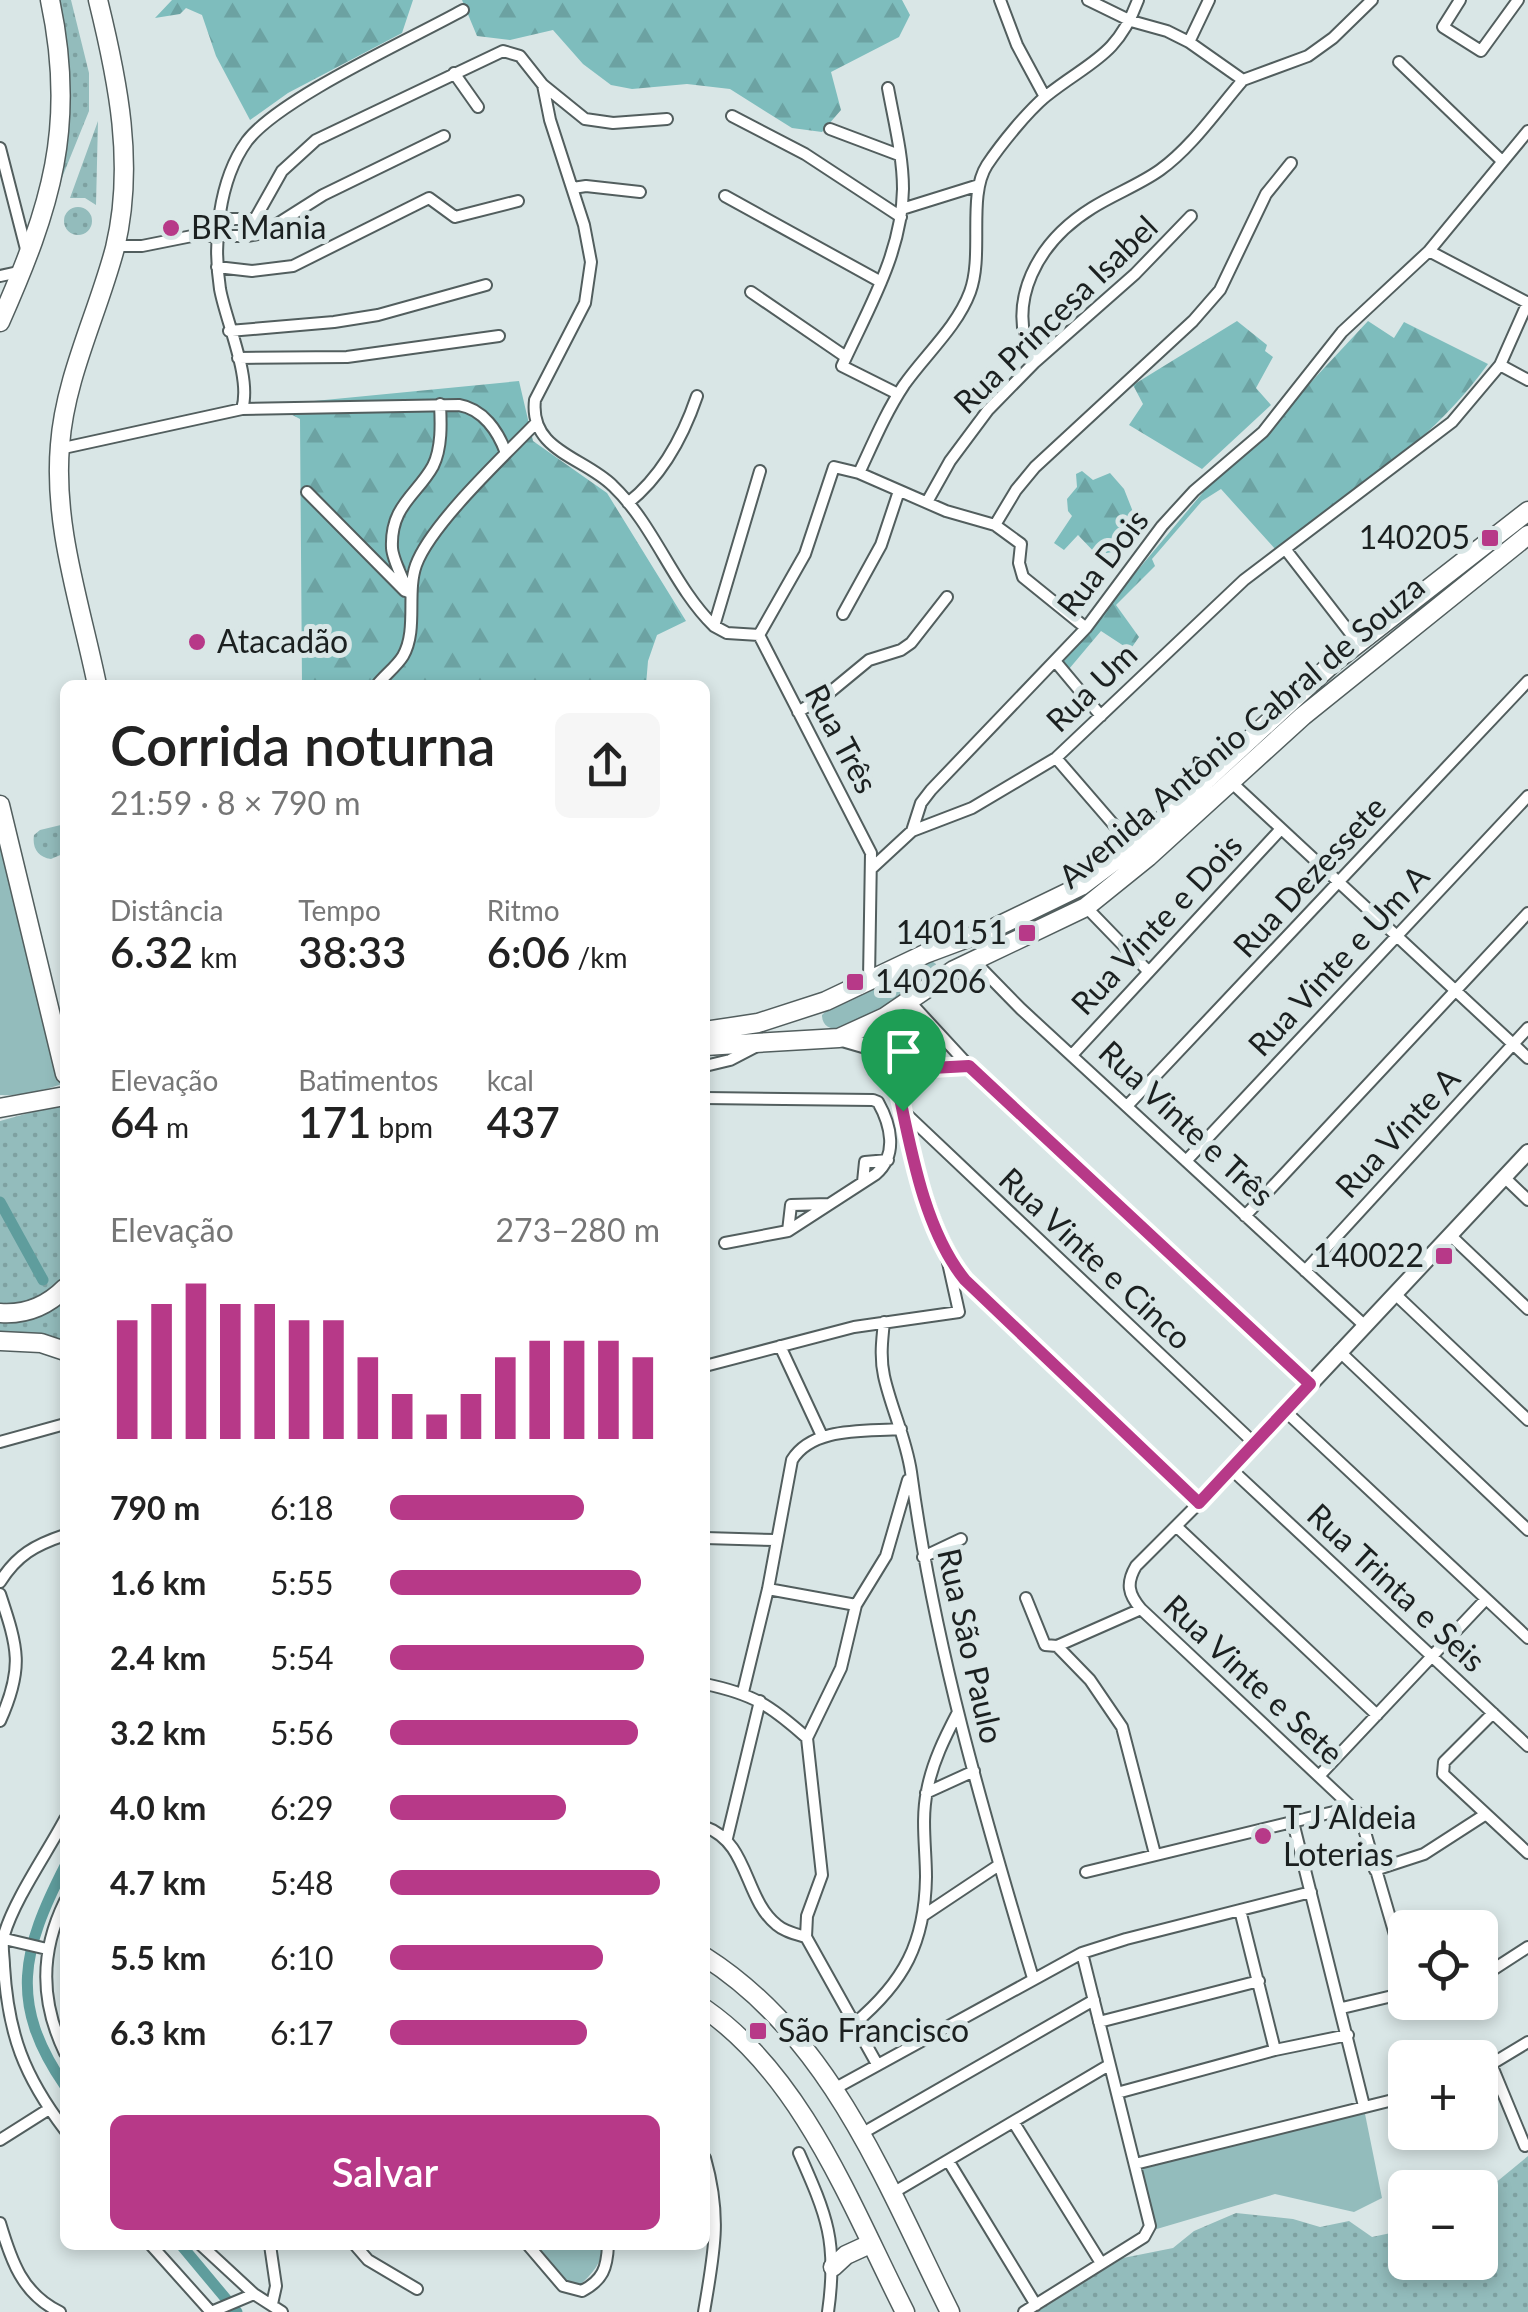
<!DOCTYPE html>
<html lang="pt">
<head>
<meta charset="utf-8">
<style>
	body { margin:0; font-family:Lato,sans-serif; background:#f6f6f6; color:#222; height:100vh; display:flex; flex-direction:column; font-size:38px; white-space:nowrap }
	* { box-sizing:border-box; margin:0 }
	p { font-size:32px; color:#767676 }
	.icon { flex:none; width:55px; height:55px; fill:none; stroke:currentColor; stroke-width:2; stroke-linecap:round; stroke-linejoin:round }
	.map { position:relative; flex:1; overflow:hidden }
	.panel { position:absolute; left:60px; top:680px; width:650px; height:1570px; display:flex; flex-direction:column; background:#fff; border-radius:15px; box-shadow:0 5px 15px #0003 }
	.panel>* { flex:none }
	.fabs { position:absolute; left:1388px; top:1910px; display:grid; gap:20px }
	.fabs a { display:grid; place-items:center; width:110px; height:110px; border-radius:15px; background:#fff; box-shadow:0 5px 15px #0003; font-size:50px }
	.pin { position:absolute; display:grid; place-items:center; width:85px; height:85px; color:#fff; margin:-102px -42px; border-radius:50% 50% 50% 0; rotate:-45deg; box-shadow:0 0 10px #0007 }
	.pin .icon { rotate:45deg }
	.round { display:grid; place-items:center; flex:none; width:105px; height:105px; border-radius:15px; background:#f6f6f6 }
	.head { display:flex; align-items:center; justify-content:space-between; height:170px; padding:0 50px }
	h1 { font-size:55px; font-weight:600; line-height:75px }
	.stats { display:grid; grid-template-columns:repeat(3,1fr); gap:15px; height:170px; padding:10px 50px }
	.stats div { display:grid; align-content:center }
	.stats b { font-size:42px; font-weight:600 }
	.stats small { font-size:28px; font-weight:400 }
	.stats p { font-size:28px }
	.chart { height:280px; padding:20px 50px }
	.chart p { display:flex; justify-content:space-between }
	.chart svg { width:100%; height:180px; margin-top:10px; stroke:#b73988; stroke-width:6 }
	.action { display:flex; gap:20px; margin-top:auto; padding:20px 50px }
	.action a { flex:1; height:115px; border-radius:15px; background:#b73988; color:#fff; font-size:40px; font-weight:600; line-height:115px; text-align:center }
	ul { padding:0 50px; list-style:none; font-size:32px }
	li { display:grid; grid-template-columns:160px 120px 1fr; align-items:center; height:75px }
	li i { height:25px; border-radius:12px; background:#b73988 }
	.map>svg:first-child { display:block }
	.grass { fill:url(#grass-dots) }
	.forest { fill:url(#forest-firs) }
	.green { fill:#93bcbc }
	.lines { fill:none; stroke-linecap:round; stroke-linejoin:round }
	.canal { stroke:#5f9d9d; stroke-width:11 }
	.street-casing { stroke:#525e5e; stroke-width:14 }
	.secondary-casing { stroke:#525e5e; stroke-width:18 }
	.highway-casing { stroke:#525e5e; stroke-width:21 }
	.street { stroke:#fff; stroke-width:10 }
	.secondary { stroke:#fff; stroke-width:14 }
	.highway { stroke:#fff; stroke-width:18 }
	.route-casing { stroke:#fff; stroke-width:20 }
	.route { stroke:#b73988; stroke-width:12 }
	.poi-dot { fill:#b73988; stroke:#d9e6e6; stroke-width:4 }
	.labels { text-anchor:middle; stroke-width:10; stroke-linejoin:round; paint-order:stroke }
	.poi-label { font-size:32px; fill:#1b2020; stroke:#d9e6e6; text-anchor:start }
	.street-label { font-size:32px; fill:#1b2020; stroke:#d9e6e6 }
</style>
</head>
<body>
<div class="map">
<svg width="1528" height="2312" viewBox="0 0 1528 2312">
	<defs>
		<pattern id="grass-dots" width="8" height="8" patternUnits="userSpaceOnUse" patternTransform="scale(2.5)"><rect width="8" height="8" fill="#93bcbc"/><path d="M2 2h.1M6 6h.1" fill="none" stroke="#7ea1a1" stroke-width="1.8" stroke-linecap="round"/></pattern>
		<pattern id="forest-firs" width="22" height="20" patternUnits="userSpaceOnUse" patternTransform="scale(2.5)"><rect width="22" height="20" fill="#7ebdbd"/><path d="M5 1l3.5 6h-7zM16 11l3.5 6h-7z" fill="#6ca2a2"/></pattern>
	</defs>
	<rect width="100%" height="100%" fill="#d9e6e6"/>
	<!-- grass -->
	<path class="grass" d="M 54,0 L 71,0 L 89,73 L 89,111 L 57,190 L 64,141 Z
		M 98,121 L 96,205 L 85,198 L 70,198 Z
		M64 221a14 14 0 1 1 28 0a14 14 0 1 1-28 0Z
		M 65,824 L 65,853 L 51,859 C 38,857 32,848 34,835 L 40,830 Z
		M 65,1103 L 65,1276 C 52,1297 24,1309 0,1303 L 0,1121 Z
		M 65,1296 L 65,1344 L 0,1337 L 0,1318 Z
		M 1528,2156 L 1528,2312 L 1036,2312 L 1123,2258 L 1173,2248 L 1194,2231 L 1236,2213 L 1293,2219 L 1320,2227 L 1349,2221 L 1372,2237 L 1405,2230 L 1405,2262 L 1480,2262 L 1480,2202 L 1488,2189 Z"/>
	<!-- forest -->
	<path class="forest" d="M 172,0 L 413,0 L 402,33 L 288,93 L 250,120 L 216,56 L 202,15 L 186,8 L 180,14 L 155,18 Z
		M 462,0 L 902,0 L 910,15 L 899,37 L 831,72 L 841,110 L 822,132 L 792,128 L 730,89 L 687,84 L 632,89 L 611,85 L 583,64 L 553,30 L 510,40 L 477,36 Z
		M 1237,321 L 1267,345 L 1265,351 L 1273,357 L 1256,388 L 1271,405 L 1202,469 L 1129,425 L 1143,404 L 1133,385 Z
		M 1368,321 L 1394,338 L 1404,322 L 1488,364 C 1433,441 1351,494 1276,550 L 1221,489 L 1202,501 L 1152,559 L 1155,566 L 1116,605 L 1139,637 L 1130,650 L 1101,631 L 1069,669 L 1058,665 L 1210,484 L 1268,436 L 1298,396 Z
		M 519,381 L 533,441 L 607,493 L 686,621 L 657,635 L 648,661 L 646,685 L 302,685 L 300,419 L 273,405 Z
		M 1082,471 L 1093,480 L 1110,473 L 1124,489 L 1137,522 L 1117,529 L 1124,541 L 1117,551 L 1097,555 L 1078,535 L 1064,550 L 1054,543 L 1072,516 L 1068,511 L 1067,499 L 1077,487 L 1076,474 Z"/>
	<!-- green -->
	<path class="green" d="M 0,833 L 62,1084 C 42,1091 21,1096 0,1095 Z
		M 929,959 L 936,964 L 936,972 L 917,992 L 840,1030 C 830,1029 822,1026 822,1015 L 831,1006 Z
		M 1363,2104 L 1382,2198 L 1354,2212 L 1275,2194 L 1150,2231 L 1132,2161 Z
		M 535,2245 L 604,2245 C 601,2264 593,2273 579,2286 L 569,2286 Z"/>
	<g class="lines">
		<!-- canal -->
		<path class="canal" d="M 0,1202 L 43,1280
			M 65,1866 C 22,1950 8,2003 65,2086
			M 181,2245 L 237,2312"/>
		<!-- street casing -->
		<g class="street-casing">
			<path id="street" d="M 1000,0 L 1017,45 L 1045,97
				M 1088,0 L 1131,21 L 1167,31 L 1189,42 L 1243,80 L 1308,56 L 1333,38 L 1372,0
				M 1460,0 L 1443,27 L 1481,51 L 1518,0
				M 1189,42 L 1209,0
				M 1399,62 L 1502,161
				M 454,73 L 478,107
				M 543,85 L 550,120 L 584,225 L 591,262 L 585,303 L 535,400 C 529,451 584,457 613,486 C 655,526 673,586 714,626 L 727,633 L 759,635
				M 888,88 C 894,121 903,156 903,189 C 902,253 868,309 842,366 L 898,394
				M 732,116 L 805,154 L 901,217
				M 830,129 L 899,155
				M 0,148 L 27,253
				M 573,188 L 586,186 L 640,192
				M 725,196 L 881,282
				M 902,209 L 979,185
				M 220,219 L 255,219 L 282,171 L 316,140 L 503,51 L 520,56 L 543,85 L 585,119 L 613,123 L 667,119
				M 115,246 L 142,246 L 192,236 L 248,236 L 263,233 L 323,195 L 444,136
				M 1429,251 L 1528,131
				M 217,267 L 252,271 L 293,266 L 429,198 L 455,217 L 518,201
				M 0,276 L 23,271
				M 751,292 L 846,357
				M 229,331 L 334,322 L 378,315 L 486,285
				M 238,358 L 347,357 L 499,336
				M 1034,363 C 1003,301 1039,241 1092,208 C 1114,194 1139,185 1160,170 C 1192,147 1217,110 1243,80
				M 1500,365 L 1528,380
				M 242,409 L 459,405 C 483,409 498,431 506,453
				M 59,449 L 242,409 C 252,378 226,322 220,289 C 213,243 218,181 247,141 C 280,98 411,39 463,10
				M 859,473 C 873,443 886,412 904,385 C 925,355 957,327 970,292 C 984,254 967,196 987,165 C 1001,144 1027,112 1046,96 C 1090,61 1117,57 1138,0
				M 307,492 L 405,591
				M 927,502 L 950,461 L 988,410 L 1034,363 L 1135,274 L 1191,216
				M 628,503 C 662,476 683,437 697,396
				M 995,525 L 1016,490 L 1035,467 L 1193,321 L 1220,290 L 1266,194 L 1291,163
				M 1286,550 L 1358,643
				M 408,592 C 403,578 393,561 392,548 C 390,506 417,495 433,466 C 442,448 441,423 440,404
				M 843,614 L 881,545 L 899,491
				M 714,626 L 760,471
				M 759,635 L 805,554 L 834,467 L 859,473 L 946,511 L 995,525 L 1021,544 L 1019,563 L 1023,577 L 1086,628
				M 759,635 L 871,853 L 869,979
				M 1055,661 L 1101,716
				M 377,685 C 384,676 397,666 403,656 C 418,630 406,593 416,565 C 431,524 504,456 536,423
				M 798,712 L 829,693 L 869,660 L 901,650 L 911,643 L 947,597
				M 1056,758 L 1133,847
				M 1231,782 L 1528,1058
				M 912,831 L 921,803 L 931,790 L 1086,628 L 1162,526 L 1194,491 L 1263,432 L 1342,332 L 1429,251 L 1528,303
				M 872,868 L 912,831 L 972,808 L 1056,758 L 1244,580 L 1452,422 L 1500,365 L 1528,302
				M 1086,907 L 1148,971
				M 974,961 L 1021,1009 L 1364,1325
				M 910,1002 L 969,1066 L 1310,1384
				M 1072,1055 L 1280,830
				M 705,1066 L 730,1060 L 755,1047
				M 894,1070 L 969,1066
				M 705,1098 L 873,1100 L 878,1102 C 891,1125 898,1155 876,1174 L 788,1231 L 725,1243
				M 1127,1106 L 1528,681
				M 903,1111 L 1253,1442
				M 1186,1161 L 1528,796
				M 1504,1177 L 1528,1200
				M 863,1182 L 865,1162 L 888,1160
				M 1245,1216 L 1528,913
				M 788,1231 L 791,1205 L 829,1204
				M 1450,1235 L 1528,1309
				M 1305,1271 L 1528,1028
				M 1394,1293 L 1528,1420
				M 884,1322 C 882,1340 880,1358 884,1376 C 891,1408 906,1438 911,1472 C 934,1644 983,1812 1033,1978
				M 780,1346 L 822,1436
				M 1339,1351 L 1528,1530
				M 705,1366 L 854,1327 L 959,1312 L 947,1258
				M 1284,1410 L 1528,1638
				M 0,1442 L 65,1424
				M 1230,1468 L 1528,1746
				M 1199,1503 L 1136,1566 C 1126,1583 1128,1594 1141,1609 L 1360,1815 L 1405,1969
				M 1176,1526 L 1377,1715
				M 705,1538 L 775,1540
				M 923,1557 L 961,1539
				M 0,1582 C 17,1555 35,1545 65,1535
				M 768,1589 L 856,1605
				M 0,1594 C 18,1648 24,1668 0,1721
				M 1026,1598 L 1045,1645 L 1057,1646 L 1090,1680 L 1122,1727 L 1155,1854
				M 1057,1646 L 1141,1609
				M 705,1684 C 753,1694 770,1705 807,1738 L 822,1875 L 807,1916 L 806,1937 L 877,2064
				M 743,1692 L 768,1589 L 792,1460 C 813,1426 866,1432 901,1429
				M 1493,1713 L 1444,1762 L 1443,1774 L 1528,1853
				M 807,1738 L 841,1668 L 856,1605 L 886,1556 L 908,1480
				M 1319,1776 L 1486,1599
				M 926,1793 L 974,1771
				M 65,1819 C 47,1853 14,1900 4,1935 C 1,1945 4,1956 4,1966 C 8,2034 24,2076 65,2130
				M 1293,1822 L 1364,2106
				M 705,1827 C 749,1842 744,1899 777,1925 C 785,1932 796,1934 806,1937
				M 727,1838 L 760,1701
				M 1375,1870 L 1424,1854 L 1486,1814
				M 1086,1872 L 1350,1808
				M 65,1901 C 40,1952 40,2001 65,2053
				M 1240,1910 L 1275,2050
				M 924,1915 L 999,1865
				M 1,1938 L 47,1949
				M 1480,1978 L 1528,1947
				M 1342,2008 L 1405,1993
				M 1099,2022 L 1259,1981
				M 854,2024 C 904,1982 925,1943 926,1877 C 926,1849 921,1819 927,1791 C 932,1763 945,1737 958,1712
				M 1491,2064 L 1525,2146
				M 1480,2071 L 1528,2042
				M 834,2089 L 1082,1953 L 1126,1939 L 1311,1892
				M 1117,2093 L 1275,2050 L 1348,2035
				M 1014,2123 L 1101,2263
				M 861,2134 L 1094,2000
				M 0,2140 L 49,2109
				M 799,2153 C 827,2216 838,2242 828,2312
				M 949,2162 L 1036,2305
				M 1135,2164 L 1405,2097
				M 891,2194 L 1109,2065
				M 0,2223 C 11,2260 22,2294 60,2312
				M 151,2245 L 211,2312
				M 201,2245 L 254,2294 L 282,2312
				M 270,2245 L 276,2286 L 272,2304
				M 355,2245 L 368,2260 L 417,2289
				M 528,2245 L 563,2286 L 582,2291 C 603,2280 607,2268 608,2245
				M 211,2312 L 254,2294
				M 704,2312 C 714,2252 722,2218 705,2158
				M 1024,2312 L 1144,2237 L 1150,2226 L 1082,1953"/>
		</g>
		<!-- secondary casing -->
		<g class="secondary-casing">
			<path id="secondary" d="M 885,1017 L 885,1037 C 907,1114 915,1216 965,1280 L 1199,1503 L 1528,1152
				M 839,1038 L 870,1047 L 893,1069"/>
		</g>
		<!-- highway casing -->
		<g class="highway-casing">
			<path id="highway" d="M 0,322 C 51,207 77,126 50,0
				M 97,685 C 81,606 53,527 60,445 C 65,377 98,313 115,248 C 135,165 118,81 98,0
				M 0,805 L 65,1074
				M 705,1031 L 758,1023 L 826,1001 L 925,954 L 992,929 L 1081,886 L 1133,847 L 1333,663 L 1528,511
				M 705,1046 L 839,1038 L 885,1017 L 954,970 L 1086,907 L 1148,857 L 1303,716 L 1528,535
				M 0,1108 L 65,1096
				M 0,1313 C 26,1315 47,1306 65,1288
				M 0,1341 L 41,1343 L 65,1351
				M 705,1957 C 831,2037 886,2184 950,2312
				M 705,2009 C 804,2078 852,2208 905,2312
				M 833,2267 L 846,2255 L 870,2244"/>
		</g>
		<!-- street -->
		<use href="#street" class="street"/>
		<!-- secondary -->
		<use href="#secondary" class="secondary"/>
		<!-- highway -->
		<use href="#highway" class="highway"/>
	</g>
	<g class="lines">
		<!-- route casing -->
		<g class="route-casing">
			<path id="route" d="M 969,1066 L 1310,1384 L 1199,1503 L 965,1280 C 921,1226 909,1137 894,1070 Z"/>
		</g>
		<!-- route -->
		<use href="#route" class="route"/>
	</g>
	<!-- markers -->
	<g class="poi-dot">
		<circle cx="171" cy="228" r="10"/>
		<rect x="1480" y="528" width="20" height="20" rx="5"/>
		<circle cx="197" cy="642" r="10"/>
		<rect x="1017" y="923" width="20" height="20" rx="5"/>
		<rect x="845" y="972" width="20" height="20" rx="5"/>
		<rect x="1434" y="1246" width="20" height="20" rx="5"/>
		<circle cx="1263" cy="1836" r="10"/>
		<rect x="748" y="2021" width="20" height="20" rx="5"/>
	</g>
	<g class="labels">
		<!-- poi labels -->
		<g class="poi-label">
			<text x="191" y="239">BR Mania</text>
			<text x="1470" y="549" text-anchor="end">140205</text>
			<text x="217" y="653">Atacadão</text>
			<text x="1007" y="944" text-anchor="end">140151</text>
			<text x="875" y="993">140206</text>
			<text x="1424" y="1267" text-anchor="end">140022</text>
			<text x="1283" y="1829">T J Aldeia<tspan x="1283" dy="37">Loterias</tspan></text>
			<text x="778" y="2042">São Francisco</text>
		</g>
		<!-- street labels -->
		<g class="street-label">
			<text transform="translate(1056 315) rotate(-44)" y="11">Rua Princesa Isabel</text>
			<text transform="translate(1103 563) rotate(-52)" y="11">Rua Dois</text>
			<text transform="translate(1092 688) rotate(-44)" y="11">Rua Um</text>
			<text transform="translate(1242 732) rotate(-40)" y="11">Avenida Antônio Cabral de Souza</text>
			<text transform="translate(841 739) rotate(62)" y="11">Rua Três</text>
			<text transform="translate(1310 877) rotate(-47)" y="11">Rua Dezessete</text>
			<text transform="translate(1157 925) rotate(-47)" y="11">Rua Vinte e Dois</text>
			<text transform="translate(1339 961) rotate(-47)" y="11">Rua Vinte e Um A</text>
			<text transform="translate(1186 1124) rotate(43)" y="11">Rua Vinte e Três</text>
			<text transform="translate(1398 1133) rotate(-47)" y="11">Rua Vinte A</text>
			<text transform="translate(1095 1259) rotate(43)" y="11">Rua Vinte e Cinco</text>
			<text transform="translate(1396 1588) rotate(43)" y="11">Rua Trinta e Seis</text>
			<text transform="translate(970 1646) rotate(77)" y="11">Rua São Paulo</text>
			<text transform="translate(1253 1680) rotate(43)" y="11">Rua Vinte e Sete</text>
		</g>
	</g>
</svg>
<div class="fabs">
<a><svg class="icon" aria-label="locate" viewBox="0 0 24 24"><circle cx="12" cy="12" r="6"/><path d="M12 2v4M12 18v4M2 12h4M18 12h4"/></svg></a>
<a>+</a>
<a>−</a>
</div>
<div class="pin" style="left:903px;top:1111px;background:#1e9e55"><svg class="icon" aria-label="arrive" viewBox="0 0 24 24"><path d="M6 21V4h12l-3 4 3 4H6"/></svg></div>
<section class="panel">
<div class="head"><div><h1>Corrida noturna</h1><p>21:59 · 8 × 790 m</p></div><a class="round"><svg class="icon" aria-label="share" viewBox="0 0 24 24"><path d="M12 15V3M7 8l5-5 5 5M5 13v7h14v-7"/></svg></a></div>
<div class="stats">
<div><p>Distância</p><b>6.32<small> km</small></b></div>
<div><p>Tempo</p><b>38:33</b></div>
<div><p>Ritmo</p><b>6:06<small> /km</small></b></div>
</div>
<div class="stats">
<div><p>Elevação</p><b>64<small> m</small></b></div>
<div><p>Batimentos</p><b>171<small> bpm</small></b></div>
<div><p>kcal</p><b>437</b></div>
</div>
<div class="chart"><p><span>Elevação</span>273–280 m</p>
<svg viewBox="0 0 160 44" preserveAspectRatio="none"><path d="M5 44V15M15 44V11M25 44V6M35 44V11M45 44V11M55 44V15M65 44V15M75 44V24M85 44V33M95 44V38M105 44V33M115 44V24M125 44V20M135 44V20M145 44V20M155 44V24"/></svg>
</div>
<ul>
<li><b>790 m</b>6:18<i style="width:72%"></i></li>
<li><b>1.6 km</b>5:55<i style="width:93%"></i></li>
<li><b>2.4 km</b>5:54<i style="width:94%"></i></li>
<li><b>3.2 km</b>5:56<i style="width:92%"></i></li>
<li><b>4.0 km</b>6:29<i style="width:65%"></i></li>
<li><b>4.7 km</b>5:48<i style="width:100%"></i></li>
<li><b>5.5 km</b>6:10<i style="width:79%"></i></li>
<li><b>6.3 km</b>6:17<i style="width:73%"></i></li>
</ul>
<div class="action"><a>Salvar</a></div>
</section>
</div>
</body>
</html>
